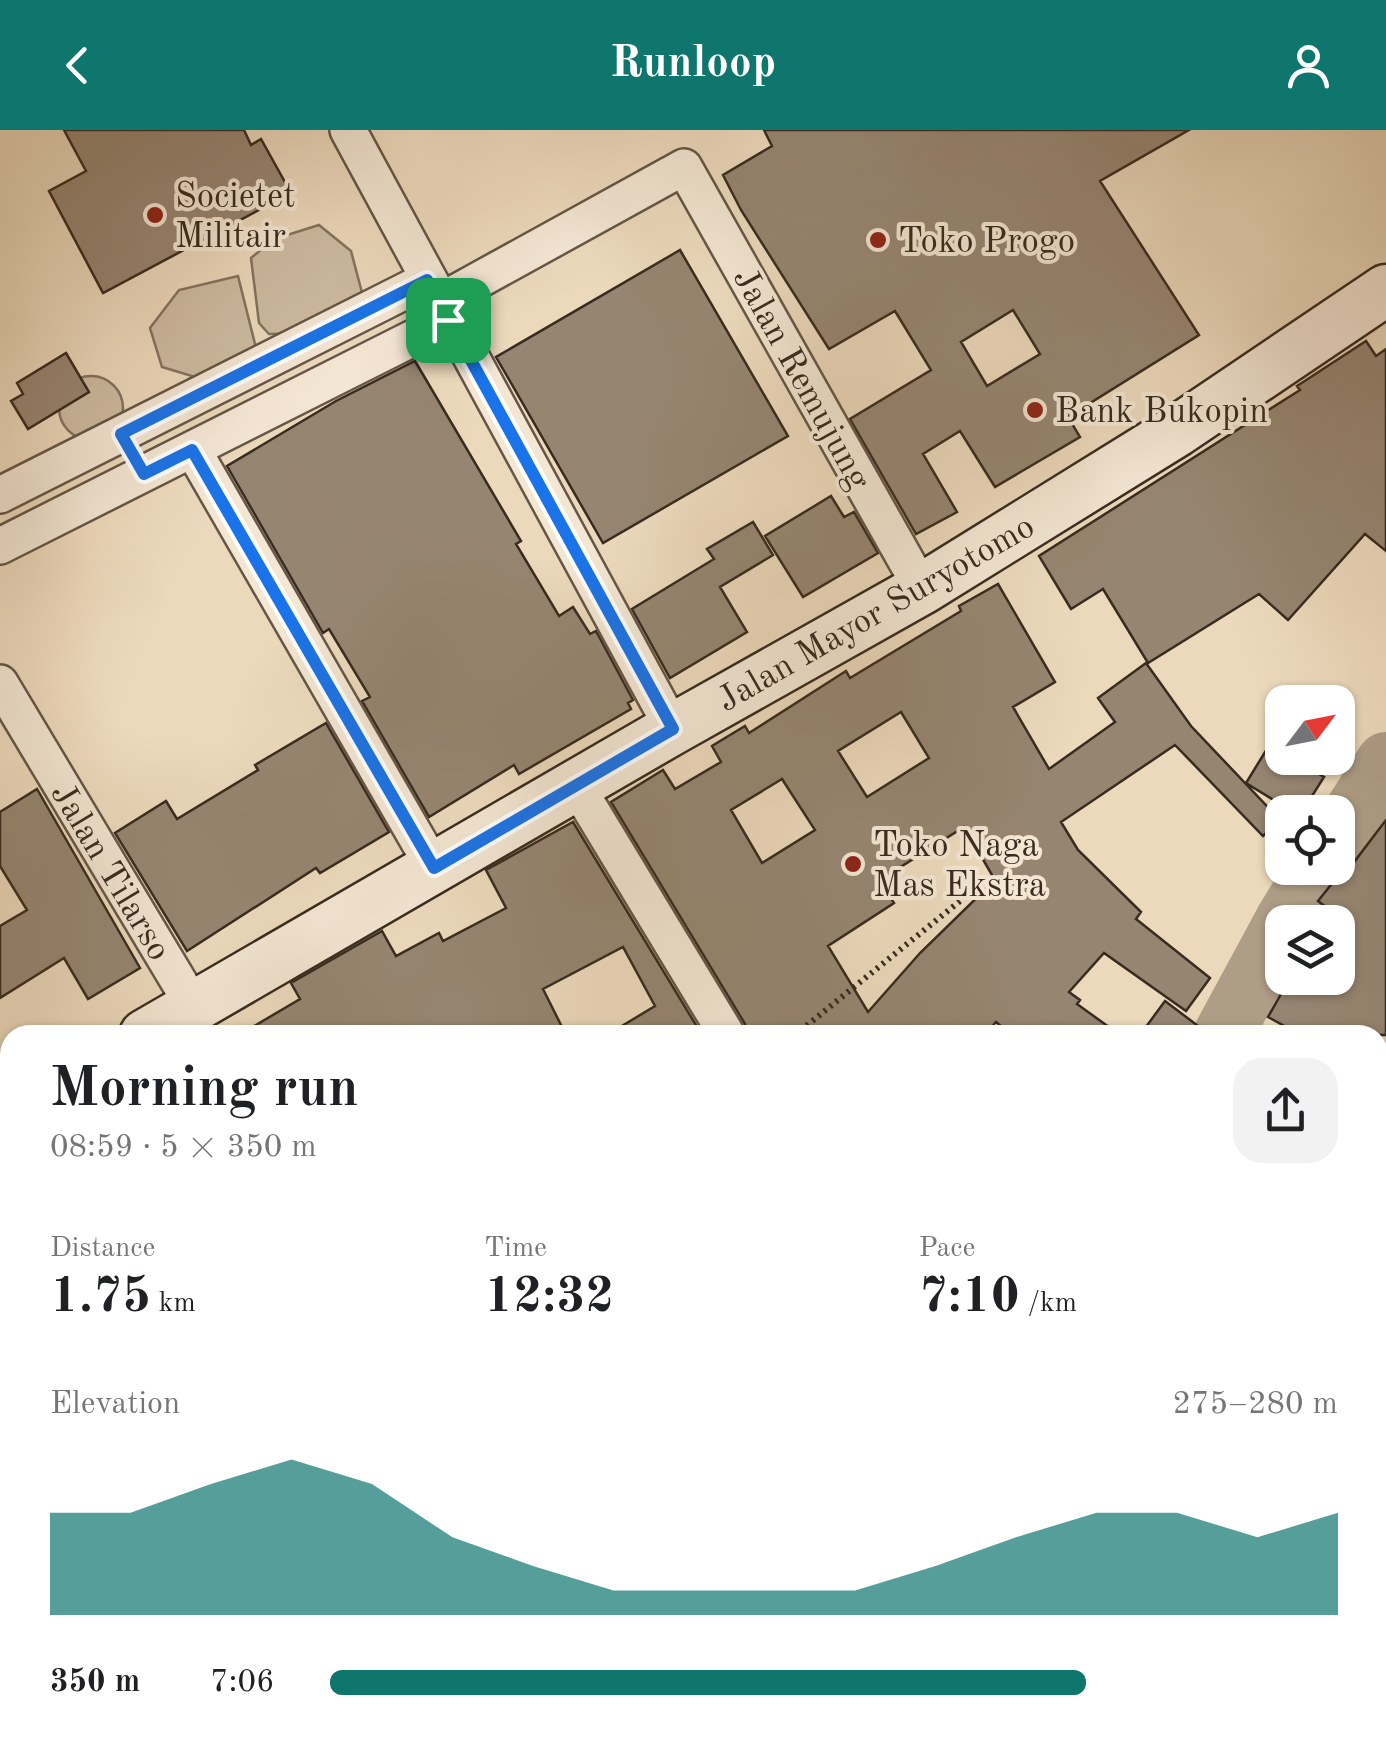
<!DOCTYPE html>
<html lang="en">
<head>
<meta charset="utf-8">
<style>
	body { margin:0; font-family:"Old Standard TT",serif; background:#f2f2f2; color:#202124; height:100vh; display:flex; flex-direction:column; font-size:38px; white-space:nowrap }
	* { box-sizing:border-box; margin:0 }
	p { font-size:32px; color:#757577 }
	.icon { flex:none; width:55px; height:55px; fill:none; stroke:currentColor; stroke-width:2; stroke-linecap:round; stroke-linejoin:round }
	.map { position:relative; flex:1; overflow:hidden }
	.drawer { position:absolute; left:0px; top:895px; width:1388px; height:718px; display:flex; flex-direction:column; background:#fff; border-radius:30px 30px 0 0; box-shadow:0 2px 8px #0004 }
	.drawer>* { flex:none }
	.needle { width:65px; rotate:58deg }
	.fabs { position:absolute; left:1265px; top:555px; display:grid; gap:20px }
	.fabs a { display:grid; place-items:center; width:90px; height:90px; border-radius:20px; background:#fff; box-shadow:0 2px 8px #0004; font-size:50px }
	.pin { position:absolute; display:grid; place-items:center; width:85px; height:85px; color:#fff; margin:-42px; border-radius:20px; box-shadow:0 5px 15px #0006 }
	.round { display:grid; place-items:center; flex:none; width:105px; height:105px; border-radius:30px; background:#f2f2f2 }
	.overview { display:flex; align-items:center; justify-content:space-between; height:170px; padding:0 50px }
	h1 { font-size:55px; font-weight:800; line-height:75px }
	.stats { display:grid; grid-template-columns:repeat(3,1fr); gap:15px; height:170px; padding:10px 50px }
	.stats div { display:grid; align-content:center }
	.stats b { font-size:50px; font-weight:800 }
	.stats small { font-size:28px; font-weight:400 }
	.stats p { font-size:28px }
	.chart { height:280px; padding:20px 50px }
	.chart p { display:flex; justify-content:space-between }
	.chart svg { width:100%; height:180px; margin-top:10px; fill:#0f766e; opacity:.7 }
	ul { padding:0 50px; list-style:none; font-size:32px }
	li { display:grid; grid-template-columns:160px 120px 1fr; align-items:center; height:75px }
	li i { height:25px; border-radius:12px; background:#0f766e }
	header { display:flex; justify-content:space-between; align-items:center; height:130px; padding:0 50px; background:#0f766e; color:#fff; font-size:45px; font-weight:800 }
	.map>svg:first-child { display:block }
	.green { fill:#cdbba1; stroke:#827360; stroke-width:2.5 }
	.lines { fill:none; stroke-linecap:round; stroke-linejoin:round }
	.river { stroke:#af9e87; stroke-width:60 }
	.building { fill:#968571; stroke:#382b1f; stroke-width:2.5; fill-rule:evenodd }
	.minor-casing { stroke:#655646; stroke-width:40 }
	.secondary-casing { stroke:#382b1f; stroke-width:55 }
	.path { stroke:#382b1f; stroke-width:6; stroke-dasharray:2.5 5; stroke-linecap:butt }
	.minor { stroke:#f3e6d3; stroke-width:35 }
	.secondary { stroke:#f3e6d3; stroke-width:50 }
	.route-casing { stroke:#fff; stroke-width:20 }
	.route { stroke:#1a73e8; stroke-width:12 }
	.poi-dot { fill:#8f2418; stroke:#f3e6d3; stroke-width:4 }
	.labels { text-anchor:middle; stroke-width:8; stroke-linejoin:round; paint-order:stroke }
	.poi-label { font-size:35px; fill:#382b1f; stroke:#f3e6d3; text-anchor:start }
	.street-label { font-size:35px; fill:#382b1f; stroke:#f3e6d3 }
</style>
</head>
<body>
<header><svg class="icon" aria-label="back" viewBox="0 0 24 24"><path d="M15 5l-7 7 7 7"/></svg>Runloop<svg class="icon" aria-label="person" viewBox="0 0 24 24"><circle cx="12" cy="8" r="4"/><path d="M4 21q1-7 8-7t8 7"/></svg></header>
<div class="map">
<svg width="1386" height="1612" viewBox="0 0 1386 1612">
	<rect width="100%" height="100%" fill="#ecd9bc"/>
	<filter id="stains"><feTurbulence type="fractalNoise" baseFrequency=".002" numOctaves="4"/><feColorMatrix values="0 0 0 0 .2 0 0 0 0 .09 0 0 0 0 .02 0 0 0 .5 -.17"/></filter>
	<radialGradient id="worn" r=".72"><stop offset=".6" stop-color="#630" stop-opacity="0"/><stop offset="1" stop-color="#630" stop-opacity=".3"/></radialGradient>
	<!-- green -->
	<path class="green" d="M 319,95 L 351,121 L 365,174 L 309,203 L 269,204 L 259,193 L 251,128 L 274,109 Z
		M 238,146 L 261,238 L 208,251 L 162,237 L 150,198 L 179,160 Z
		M59 278a32 32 0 1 1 64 0a32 32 0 1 1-64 0Z"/>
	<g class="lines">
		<!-- river -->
		<path class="river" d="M 1338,707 L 1386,632
			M 1284,792 L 1317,738
			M 1223,905 L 1282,796
			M 695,1612 L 707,1602"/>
	</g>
	<!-- building -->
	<path class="building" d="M 64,0 L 244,0 L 251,15 L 261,9 L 291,63 L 103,163 L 49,61 L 86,41 Z
		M 764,0 L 1189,0 L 1100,51 L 1199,205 L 1068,287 L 1080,307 L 995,357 L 960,301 L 923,324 L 957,382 L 916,404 L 850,289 L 931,240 L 895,181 L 829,219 L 741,80 L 723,45 L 772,16 ZM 1013,180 L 1040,224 L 987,256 L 961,212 Z
		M 680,120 L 788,306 L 603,413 L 496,227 Z
		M 1366,211 L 1376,226 L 1386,219 L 1386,421 L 1365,404 L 1288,490 L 1259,464 L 1148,533 L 1103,459 L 1071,479 L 1039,426 L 1300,260 L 1297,256 Z
		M 66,223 L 89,262 L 28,299 L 11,271 L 23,264 L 17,253 Z
		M 415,231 L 521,411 L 516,414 L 559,486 L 573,477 L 590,504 L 596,501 L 633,570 L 628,573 L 631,579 L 519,644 L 514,635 L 429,687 L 362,571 L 370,567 L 329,499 L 323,503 L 227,336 L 336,271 Z
		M 831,366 L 844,387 L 854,382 L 878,423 L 803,467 L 765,406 Z
		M 753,392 L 773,425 L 720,457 L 747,502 L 670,548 L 632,479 L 714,429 L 707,419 Z
		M 998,454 L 1055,552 L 1013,577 L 1049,639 L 1115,592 L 1098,568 L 1146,533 L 1191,596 L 1280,690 L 1263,706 L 1175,615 L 1061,692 L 1078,720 L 1141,782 L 1136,789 L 1210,848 L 1186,881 L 1104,823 L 1069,862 L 1080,870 L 1077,874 L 1120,905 L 1012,905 L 996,892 L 984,905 L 748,905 L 745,894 L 611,672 L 663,640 L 675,659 L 721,632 L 712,616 L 745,596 L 749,603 L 846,541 L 850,548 L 961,481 L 959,476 ZM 901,582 L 929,628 L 867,667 L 838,621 ZM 782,649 L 815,700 L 762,733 L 731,680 ZM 964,697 L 995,750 L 920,823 L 868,882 L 828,816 L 894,773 L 880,750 Z
		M 326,593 L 389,702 L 320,743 L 316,738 L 187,821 L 115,703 L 166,671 L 177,689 L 258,640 L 255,635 Z
		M 1270,614 L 1282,621 L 1282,628 L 1292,628 L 1324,647 L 1302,682 L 1293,682 L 1246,653 Z
		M 37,659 L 140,838 L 88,869 L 64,828 L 0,868 L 0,796 L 27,780 L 0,736 L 0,682 Z
		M 1386,690 L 1386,905 L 1301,905 L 1268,887 L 1290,848 L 1338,848 L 1338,786 L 1318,771 L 1342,741 L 1345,744 Z
		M 573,692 L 702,905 L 607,905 L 655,876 L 623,817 L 543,859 L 566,905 L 239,905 L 300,869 L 291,853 L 382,801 L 396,826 L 439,803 L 443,811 L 506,778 L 486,740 Z
		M 1165,871 L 1210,905 L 1140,905 Z"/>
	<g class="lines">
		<!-- minor casing -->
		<g class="minor-casing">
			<path id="minor" d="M 348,0 L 673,599
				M 439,172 L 684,37 L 922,459
				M 193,320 L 434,738
				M 0,365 L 427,150
				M 0,416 L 449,190
				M 0,553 L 194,877
				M 576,655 L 727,905
				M 1378,1140 L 1386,1133
				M 1378,1474 L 1386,1469
				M 1236,1602 L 1241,1612
				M 829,1612 L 839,1602
				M 1179,1612 L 1196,1602"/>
		</g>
		<!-- secondary casing -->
		<g class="secondary-casing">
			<path id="secondary" d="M 145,905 L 673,599 L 922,459 L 1177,301 L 1386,160
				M 0,989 L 10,983"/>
		</g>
		<!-- path -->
		<path class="path" d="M 795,905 L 976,758"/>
		<!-- minor -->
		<use href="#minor" class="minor"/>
		<!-- secondary -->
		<use href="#secondary" class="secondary"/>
	</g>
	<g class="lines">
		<!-- route casing -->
		<g class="route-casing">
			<path id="route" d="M 427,150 L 673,599 L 434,738 L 192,320 L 144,344 L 121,304 Z"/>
		</g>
		<!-- route -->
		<use href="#route" class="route"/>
	</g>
	<!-- markers -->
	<g class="poi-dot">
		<circle cx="155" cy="85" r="10"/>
		<circle cx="878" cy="110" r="10"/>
		<circle cx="1035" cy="280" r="10"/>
		<circle cx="853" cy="734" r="10"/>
	</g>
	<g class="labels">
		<!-- poi labels -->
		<g class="poi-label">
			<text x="175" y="77">Societet<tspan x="175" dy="40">Militair</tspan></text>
			<text x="898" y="122">Toko Progo</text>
			<text x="1055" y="292">Bank Bukopin</text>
			<text x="873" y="726">Toko Naga<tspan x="873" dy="40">Mas Ekstra</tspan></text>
		</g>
		<!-- street labels -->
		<g class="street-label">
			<text transform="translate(803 248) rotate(61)" y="12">Jalan Remujung</text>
			<text transform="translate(875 482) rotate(-30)" y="12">Jalan Mayor Suryotomo</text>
			<text transform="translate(112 741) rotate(59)" y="12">Jalan Tilarso</text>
		</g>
	</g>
	<rect width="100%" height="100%" filter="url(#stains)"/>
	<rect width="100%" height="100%" fill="url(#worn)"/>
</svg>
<div class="fabs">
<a><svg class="needle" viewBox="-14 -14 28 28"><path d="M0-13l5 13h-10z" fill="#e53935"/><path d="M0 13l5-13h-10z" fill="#757577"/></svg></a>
<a><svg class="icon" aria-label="locate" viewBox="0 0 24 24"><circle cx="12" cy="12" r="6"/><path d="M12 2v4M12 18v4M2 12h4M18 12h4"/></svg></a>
<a><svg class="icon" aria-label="layers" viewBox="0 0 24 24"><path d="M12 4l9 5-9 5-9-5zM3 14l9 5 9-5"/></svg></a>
</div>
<div class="pin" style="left:448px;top:190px;background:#1e9e55"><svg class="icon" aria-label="arrive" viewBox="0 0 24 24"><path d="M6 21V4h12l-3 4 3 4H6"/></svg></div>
<section class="drawer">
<div class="overview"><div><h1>Morning run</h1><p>08:59 · 5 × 350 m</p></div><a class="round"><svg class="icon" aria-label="share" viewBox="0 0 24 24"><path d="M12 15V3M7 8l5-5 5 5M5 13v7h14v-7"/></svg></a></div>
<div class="stats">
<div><p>Distance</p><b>1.75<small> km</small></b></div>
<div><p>Time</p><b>12:32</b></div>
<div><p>Pace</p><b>7:10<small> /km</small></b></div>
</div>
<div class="chart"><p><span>Elevation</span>275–280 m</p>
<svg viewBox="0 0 160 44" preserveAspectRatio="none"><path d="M0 44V19L10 19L20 12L30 6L40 12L50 25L60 32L70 38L80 38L90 38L100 38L110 32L120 25L130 19L140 19L150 25L160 19V44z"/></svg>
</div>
<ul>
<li><b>350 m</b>7:06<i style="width:75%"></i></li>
</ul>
</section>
</div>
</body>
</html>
